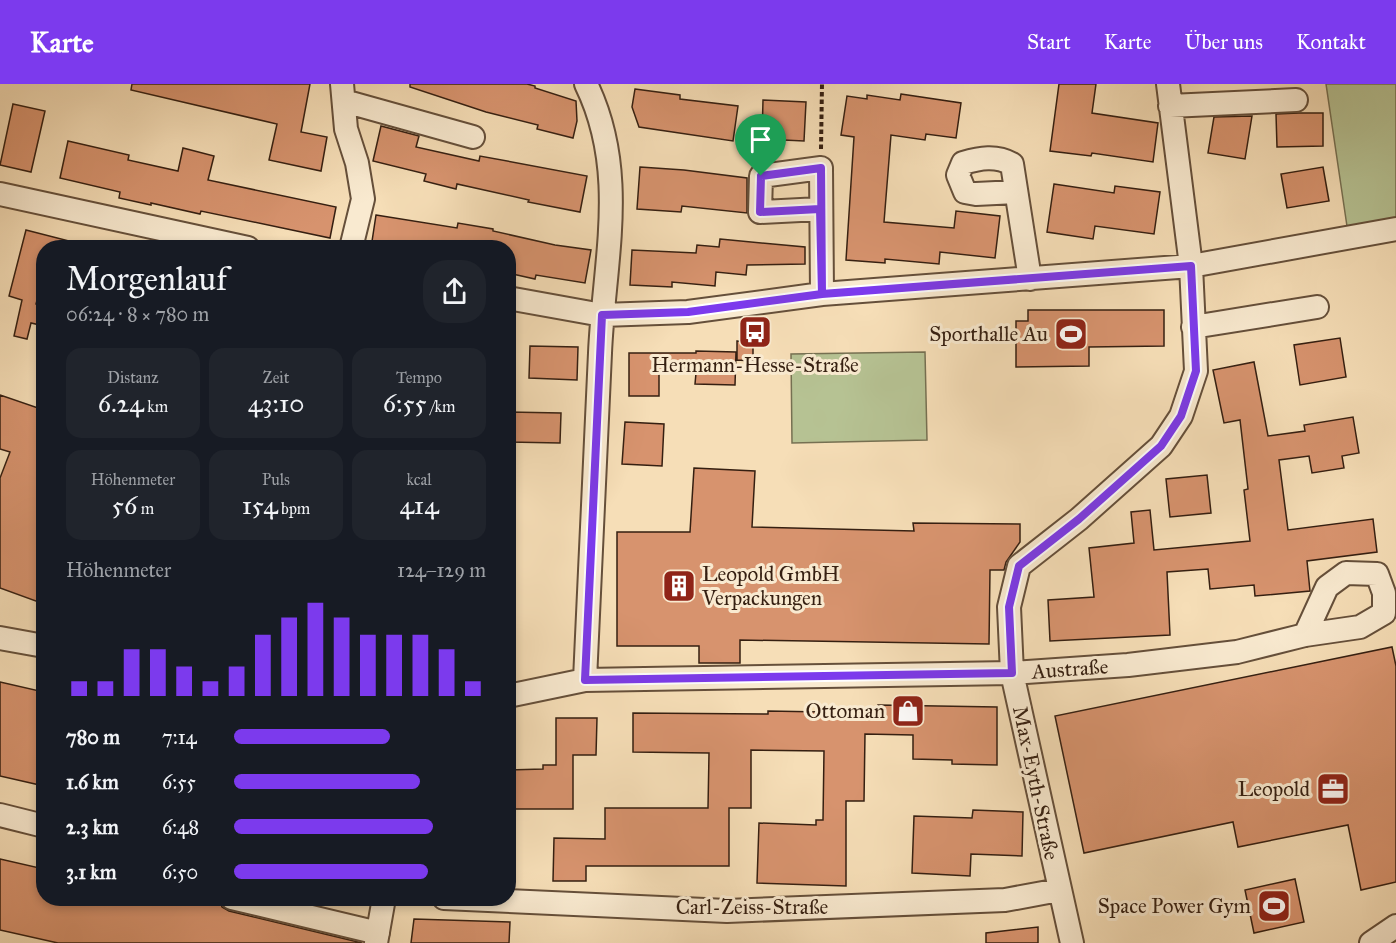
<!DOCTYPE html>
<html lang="de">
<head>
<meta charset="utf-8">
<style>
	body { margin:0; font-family:"IM FELL Great Primer",serif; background:#20242c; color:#f1f3f6; height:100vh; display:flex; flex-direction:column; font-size:22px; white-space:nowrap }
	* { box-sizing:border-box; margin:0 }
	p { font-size:20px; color:#9ea1a6 }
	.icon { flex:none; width:33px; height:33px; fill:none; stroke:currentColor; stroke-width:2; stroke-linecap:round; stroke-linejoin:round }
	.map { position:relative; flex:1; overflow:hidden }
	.side { position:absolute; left:36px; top:156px; width:480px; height:666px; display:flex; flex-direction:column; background:#171b24; border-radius:24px; box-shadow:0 3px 9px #0003 }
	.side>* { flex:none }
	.pin { position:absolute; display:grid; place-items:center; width:51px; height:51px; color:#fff; margin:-62px -26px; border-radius:50% 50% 50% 0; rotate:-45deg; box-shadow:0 0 6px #0007 }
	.pin .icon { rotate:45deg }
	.round { display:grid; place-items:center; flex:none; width:63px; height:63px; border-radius:24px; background:#20242c }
	.headline { display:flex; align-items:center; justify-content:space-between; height:102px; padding:0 30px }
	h1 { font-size:33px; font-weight:600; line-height:45px }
	.metrics { display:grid; grid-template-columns:repeat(3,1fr); gap:9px; height:102px; padding:6px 30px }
	.metrics div { display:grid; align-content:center; border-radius:15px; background:#20242c; text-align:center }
	.metrics b { font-size:26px; font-weight:600 }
	.metrics small { font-size:16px; font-weight:400 }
	.metrics p { font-size:16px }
	.chart { height:168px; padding:12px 30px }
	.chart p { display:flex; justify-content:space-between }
	.chart svg { width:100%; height:108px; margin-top:6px; stroke:#7c3aed; stroke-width:6 }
	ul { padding:0 30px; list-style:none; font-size:20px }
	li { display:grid; grid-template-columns:96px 72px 1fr; align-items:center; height:45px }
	li i { height:15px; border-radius:8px; background:#7c3aed }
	header { display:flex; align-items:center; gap:36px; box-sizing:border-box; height:84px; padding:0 30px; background:#7c3aed; color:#fff }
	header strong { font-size:28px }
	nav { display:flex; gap:33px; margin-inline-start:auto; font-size:21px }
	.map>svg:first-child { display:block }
	.green { fill:#b6c293; stroke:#767052; stroke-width:1.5 }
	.building { fill:#d7936e; stroke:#351f11; stroke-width:1.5 }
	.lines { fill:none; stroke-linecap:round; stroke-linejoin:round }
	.minor-casing { stroke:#654f3a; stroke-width:26 }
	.path { stroke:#351f11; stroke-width:4; stroke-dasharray:4.5 3; stroke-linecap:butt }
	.minor { stroke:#f9ead0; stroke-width:22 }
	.route-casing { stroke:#fff; stroke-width:12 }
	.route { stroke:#7c3aed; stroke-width:8 }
	.labels { text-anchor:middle; stroke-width:6; stroke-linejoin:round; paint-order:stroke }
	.poi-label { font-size:21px; fill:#351f11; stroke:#f9ead0; text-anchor:end }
	.street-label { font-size:21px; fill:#351f11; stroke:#f9ead0 }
</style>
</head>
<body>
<header>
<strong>Karte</strong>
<nav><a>Start</a><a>Karte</a><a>Über uns</a><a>Kontakt</a></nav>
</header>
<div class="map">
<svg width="1396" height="859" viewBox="0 0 1396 859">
	<rect width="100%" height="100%" fill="#f6deb7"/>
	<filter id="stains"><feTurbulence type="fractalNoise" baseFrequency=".00333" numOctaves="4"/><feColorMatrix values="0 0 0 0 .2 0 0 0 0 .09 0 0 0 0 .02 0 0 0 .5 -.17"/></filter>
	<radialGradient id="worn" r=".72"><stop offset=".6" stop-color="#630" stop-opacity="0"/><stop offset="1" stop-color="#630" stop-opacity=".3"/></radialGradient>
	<!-- green -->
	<path class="green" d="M 1326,0 L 1396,0 L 1396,141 L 1348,149 Z
		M 925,268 L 927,356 L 792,359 L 791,270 Z"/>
	<!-- building -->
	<path class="building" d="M 132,0 L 310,0 L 301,48 L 327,53 L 321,87 L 269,76 L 277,40 L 131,6 Z
		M 410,0 L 527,0 L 535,2 L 535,4 L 576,17 L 577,37 L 573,54 L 537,45 L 538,41 L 486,28 L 410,3 Z
		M 1059,0 L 1096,0 L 1092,29 L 1158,39 L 1153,78 L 1092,69 L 1091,72 L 1050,67 Z
		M 635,5 L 680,11 L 680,15 L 738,22 L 733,57 L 639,43 L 632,23 Z
		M 901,10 L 961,19 L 956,54 L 926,50 L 925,56 L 891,51 L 884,138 L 954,144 L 956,127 L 1000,132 L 995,174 L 940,168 L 939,180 L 885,175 L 885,179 L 846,176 L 854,53 L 841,51 L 847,12 L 867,15 L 867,11 L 900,16 Z
		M 763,16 L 806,18 L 804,57 L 762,55 Z
		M 13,20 L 45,27 L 31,88 L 0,81 Z
		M 1299,29 L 1323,29 L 1323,62 L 1277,63 L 1276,30 Z
		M 1252,32 L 1245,75 L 1208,69 L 1214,33 Z
		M 381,42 L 419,52 L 416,63 L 479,77 L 480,72 L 587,92 L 580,128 L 528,118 L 529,116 L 457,100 L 456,105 L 424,97 L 426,90 L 373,77 Z
		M 68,57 L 129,71 L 128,76 L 178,87 L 183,64 L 214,72 L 208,96 L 336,123 L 330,154 L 201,127 L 200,130 L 151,119 L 151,121 L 119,114 L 120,108 L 60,94 Z
		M 640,83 L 684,86 L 747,94 L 747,129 L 682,122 L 681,128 L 637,125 Z
		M 1323,83 L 1329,117 L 1287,124 L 1281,90 Z
		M 1054,100 L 1114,109 L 1115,102 L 1160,108 L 1154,150 L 1095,142 L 1093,155 L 1047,148 Z
		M 376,131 L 457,144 L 458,139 L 493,145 L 493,147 L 555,161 L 591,166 L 585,199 L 536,191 L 535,195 L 508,189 L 508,164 L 371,164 Z
		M 26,146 L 73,158 L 72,164 L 44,164 L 44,191 L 36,220 L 44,222 L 44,242 L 31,239 L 27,255 L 14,252 L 22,216 L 9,212 Z
		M 720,155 L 805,163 L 805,180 L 747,181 L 746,191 L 716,188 L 715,202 L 672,198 L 672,203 L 630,201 L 632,166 L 696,169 L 697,161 L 719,163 Z
		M 1028,226 L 1164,226 L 1164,262 L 1089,263 L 1089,282 L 1016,283 L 1016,237 L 1028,237 Z
		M 1340,254 L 1346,293 L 1300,301 L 1294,261 Z
		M 737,257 L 753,258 L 753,277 L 737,276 Z
		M 530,262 L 578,263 L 577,296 L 529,294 Z
		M 696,267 L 736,268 L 735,301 L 695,300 L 696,289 L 659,289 L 659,312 L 629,312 L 629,269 L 696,269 Z
		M 1254,278 L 1268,352 L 1305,347 L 1304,341 L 1353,333 L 1359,369 L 1342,372 L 1344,384 L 1312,389 L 1309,372 L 1279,376 L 1288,446 L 1373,435 L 1377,468 L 1307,477 L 1310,507 L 1255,512 L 1254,501 L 1210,505 L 1208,485 L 1167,488 L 1170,551 L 1050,557 L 1048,516 L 1094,513 L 1089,464 L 1134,459 L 1131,428 L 1150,426 L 1154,466 L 1250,457 L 1244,406 L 1248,405 L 1240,336 L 1224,339 L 1213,286 Z
		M 0,311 L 44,326 L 44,520 L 0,504 L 0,394 L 10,368 L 0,365 Z
		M 508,328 L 561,329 L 560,359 L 508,358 Z
		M 625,338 L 664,340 L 662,382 L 622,380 Z
		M 694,384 L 755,387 L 752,443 L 914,447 L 913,439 L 1020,440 L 1020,458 L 1006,478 L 1004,486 L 990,486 L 989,560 L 740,556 L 740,579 L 699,579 L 699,562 L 617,562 L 617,448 L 690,448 Z
		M 1207,391 L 1211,429 L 1170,433 L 1166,395 Z
		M 1392,563 L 1396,582 L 1396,798 L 1361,806 L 1348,741 L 1238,763 L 1233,738 L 1084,769 L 1055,632 Z
		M 0,598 L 44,608 L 44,702 L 0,692 Z
		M 878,621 L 997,623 L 997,681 L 952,680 L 952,676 L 913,675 L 913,651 L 865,650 L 864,717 L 846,717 L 846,802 L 757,799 L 759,739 L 816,741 L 816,736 L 823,736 L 824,667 L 751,666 L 751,724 L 729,724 L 729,782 L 586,782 L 586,797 L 553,797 L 554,754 L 605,755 L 605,724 L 708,724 L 709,669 L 633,668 L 633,629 L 768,630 L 768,627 L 878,629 Z
		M 556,634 L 597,634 L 596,671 L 573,671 L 573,725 L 508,725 L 508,686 L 543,685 L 543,681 L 556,681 Z
		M 973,726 L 1023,728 L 1022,772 L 971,770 L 970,792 L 912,789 L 914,732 L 972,734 Z
		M 0,775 L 44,785 L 44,814 L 219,814 L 222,823 L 229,827 L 362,859 L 58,859 L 0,846 Z
		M 1295,795 L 1304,838 L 1254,849 L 1245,806 Z
		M 414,835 L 510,838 L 509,859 L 411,859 Z
		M 1038,843 L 1038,859 L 986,859 L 986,849 Z"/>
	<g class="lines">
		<!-- minor casing -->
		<g class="minor-casing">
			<path id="minor" d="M 342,0 L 346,45 L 357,79 L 363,115 L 351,164
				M 344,17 L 473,53
				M 1170,22 L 1296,16
				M 1016,108 L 976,110 L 965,108 L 958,91 L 963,79 C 980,74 996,71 1012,80 L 1030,195
				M 0,110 L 248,164
				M 820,125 L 760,128 L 761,92 L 821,84 L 822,210
				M 508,214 L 602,231 L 688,228 L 822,210 L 1191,182 L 1396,145
				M 1193,243 L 1317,223
				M 0,554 L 44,562
				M 585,596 C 590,487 595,378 600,269 C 604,176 629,88 586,0
				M 508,612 L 585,596 L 1012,589 L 1128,581 L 1237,568 L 1305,551 L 1360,543 L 1384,529 L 1384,509 L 1377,490 L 1346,489 L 1327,503 L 1305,551
				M 0,731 L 44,742
				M 232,814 L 378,849
				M 444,814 L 727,827 L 1005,816 L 1059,806
				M 376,859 L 384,814
				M 1072,859 L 1012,589 L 1009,523 L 1019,482 L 1079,435 L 1161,362 L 1181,332 L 1196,287 L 1191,182 L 1168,0
				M 1371,859 L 1396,842"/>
		</g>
		<!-- path -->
		<path class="path" d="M 821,65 L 822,0"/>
		<!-- minor -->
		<use href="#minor" class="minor"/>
	</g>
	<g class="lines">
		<!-- route casing -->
		<g class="route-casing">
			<path id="route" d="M 761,92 L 760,128 L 820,125 L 822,210 L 688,228 L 602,231 L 585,596 L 1012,589 L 1009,523 L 1019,482 L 1079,435 L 1161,362 L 1181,332 L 1196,287 L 1191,182 L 822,210 L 821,84 L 761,92"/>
		</g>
		<!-- route -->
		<use href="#route" class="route"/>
	</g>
	<!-- icons -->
	<defs>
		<g id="bus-square" transform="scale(1.725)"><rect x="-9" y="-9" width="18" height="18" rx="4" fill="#8f2418" stroke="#f9ead0"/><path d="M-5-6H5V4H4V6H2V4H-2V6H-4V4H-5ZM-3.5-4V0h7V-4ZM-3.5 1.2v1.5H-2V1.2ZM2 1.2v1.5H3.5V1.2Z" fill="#fff"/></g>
		<g id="stadium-square" transform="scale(1.725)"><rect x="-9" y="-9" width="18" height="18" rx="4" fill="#8f2418" stroke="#f9ead0"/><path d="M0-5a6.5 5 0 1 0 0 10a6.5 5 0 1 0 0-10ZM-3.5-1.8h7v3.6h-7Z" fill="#fff"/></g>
		<g id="building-square" transform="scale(1.725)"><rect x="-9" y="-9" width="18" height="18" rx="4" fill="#8f2418" stroke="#f9ead0"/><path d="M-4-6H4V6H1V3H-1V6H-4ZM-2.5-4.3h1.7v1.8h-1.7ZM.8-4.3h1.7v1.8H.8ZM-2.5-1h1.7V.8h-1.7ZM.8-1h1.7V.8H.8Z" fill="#fff"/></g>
		<g id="shop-square" transform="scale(1.725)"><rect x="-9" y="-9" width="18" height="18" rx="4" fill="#8f2418" stroke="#f9ead0"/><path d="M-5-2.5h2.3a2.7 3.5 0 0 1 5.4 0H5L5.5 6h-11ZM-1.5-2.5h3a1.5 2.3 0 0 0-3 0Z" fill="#fff"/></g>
		<g id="office-square" transform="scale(1.725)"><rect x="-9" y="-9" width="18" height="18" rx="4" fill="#8f2418" stroke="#f9ead0"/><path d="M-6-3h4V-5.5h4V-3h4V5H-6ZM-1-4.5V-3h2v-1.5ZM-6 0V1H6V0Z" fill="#fff"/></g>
	</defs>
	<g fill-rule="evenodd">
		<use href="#bus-square" x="755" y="248"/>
		<use href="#stadium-square" x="1071" y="250"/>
		<use href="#building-square" x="679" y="502"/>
		<use href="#shop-square" x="908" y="627"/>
		<use href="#office-square" x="1333" y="705"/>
		<use href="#stadium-square" x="1274" y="822"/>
	</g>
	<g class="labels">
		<!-- poi labels -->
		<g class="poi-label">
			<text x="1048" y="257">Sporthalle Au</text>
			<text x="755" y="288" text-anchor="middle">Hermann-Hesse-Straße</text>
			<text x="702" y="497" text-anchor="start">Leopold GmbH<tspan x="702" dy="24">Verpackungen</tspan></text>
			<text x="885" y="634">Ottoman</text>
			<text x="1310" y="712">Leopold</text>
			<text x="1251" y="829">Space Power Gym</text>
		</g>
		<!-- street labels -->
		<g class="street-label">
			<text transform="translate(1070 585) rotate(-4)" y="7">Austraße</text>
			<text transform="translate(1036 699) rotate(78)" y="7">Max-Eyth-Straße</text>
			<text x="752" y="830">Carl-Zeiss-Straße</text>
		</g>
	</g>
	<rect width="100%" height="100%" filter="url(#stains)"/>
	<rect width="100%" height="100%" fill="url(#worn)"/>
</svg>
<div class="pin" style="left:761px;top:92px;background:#1e9e55"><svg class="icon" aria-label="arrive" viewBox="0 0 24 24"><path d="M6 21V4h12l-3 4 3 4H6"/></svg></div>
<section class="side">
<div class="headline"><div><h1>Morgenlauf</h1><p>06:24 · 8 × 780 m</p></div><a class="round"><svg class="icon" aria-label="share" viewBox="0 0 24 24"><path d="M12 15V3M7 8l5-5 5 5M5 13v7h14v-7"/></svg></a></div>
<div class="metrics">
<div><p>Distanz</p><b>6.24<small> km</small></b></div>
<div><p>Zeit</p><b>43:10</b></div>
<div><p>Tempo</p><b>6:55<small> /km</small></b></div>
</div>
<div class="metrics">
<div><p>Höhenmeter</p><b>56<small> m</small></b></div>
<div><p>Puls</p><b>154<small> bpm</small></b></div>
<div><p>kcal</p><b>414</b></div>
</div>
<div class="chart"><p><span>Höhenmeter</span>124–129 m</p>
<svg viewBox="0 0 160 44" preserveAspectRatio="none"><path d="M5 44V38M15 44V38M25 44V25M35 44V25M45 44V32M55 44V38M65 44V32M75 44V19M85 44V12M95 44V6M105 44V12M115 44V19M125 44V19M135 44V19M145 44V25M155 44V38"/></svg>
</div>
<ul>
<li><b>780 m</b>7:14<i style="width:62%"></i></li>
<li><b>1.6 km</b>6:55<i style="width:74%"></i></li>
<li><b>2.3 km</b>6:48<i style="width:79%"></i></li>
<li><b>3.1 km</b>6:50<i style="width:77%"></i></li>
</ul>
</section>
</div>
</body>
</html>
